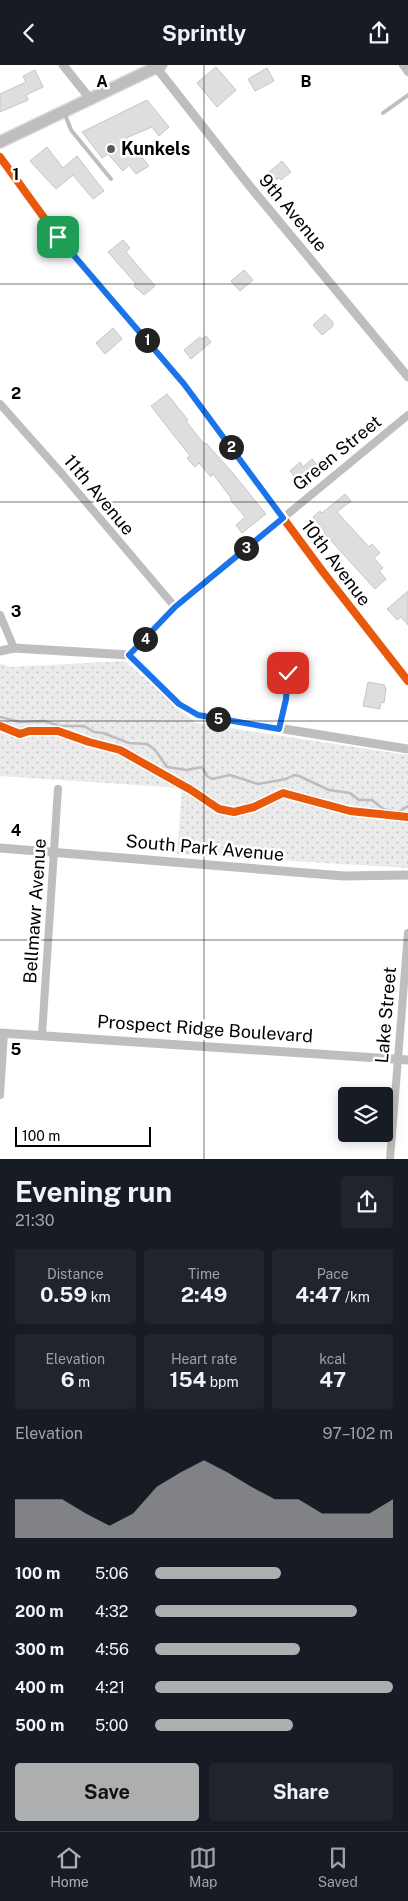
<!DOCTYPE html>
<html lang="en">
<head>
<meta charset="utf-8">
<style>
	body { margin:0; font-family:"Public Sans",sans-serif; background:#20242c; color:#f1f3f6; height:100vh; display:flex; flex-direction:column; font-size:19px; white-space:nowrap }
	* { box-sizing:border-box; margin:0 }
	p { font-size:16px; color:#9ea1a6 }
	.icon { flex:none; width:28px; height:28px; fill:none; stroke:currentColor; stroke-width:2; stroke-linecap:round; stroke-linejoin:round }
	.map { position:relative; height:1094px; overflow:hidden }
	.panel { display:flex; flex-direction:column; background:#171b24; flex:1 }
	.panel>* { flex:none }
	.buttons { position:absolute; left:338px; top:1022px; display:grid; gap:10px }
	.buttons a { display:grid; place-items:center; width:55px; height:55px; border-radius:5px; background:#171b24; box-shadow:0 2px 12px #0003; font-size:25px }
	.scale { position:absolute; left:15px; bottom:12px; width:136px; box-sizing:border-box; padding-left:5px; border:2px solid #000; border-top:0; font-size:14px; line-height:18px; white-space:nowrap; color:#000; -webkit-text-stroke:4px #fff; paint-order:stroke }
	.pin { position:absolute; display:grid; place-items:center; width:42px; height:42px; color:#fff; margin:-21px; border-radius:10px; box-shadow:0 2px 8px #0006 }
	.km { position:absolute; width:25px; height:25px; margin:-12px; border-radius:50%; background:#222; color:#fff; font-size:14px; line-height:25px; text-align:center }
	.round { display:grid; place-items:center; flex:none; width:52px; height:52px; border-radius:5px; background:#20242c }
	.summary { display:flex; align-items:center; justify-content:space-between; height:85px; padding:0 15px }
	h1 { font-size:28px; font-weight:700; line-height:38px }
	.stats { display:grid; grid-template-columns:repeat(3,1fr); gap:8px; height:85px; padding:5px 15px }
	.stats div { display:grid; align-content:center; border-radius:5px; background:#20242c; text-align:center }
	.stats b { font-size:21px; font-weight:700 }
	.stats small { font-size:14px; font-weight:400 }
	.stats p { font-size:14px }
	.chart { height:140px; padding:10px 15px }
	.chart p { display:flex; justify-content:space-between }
	.chart svg { width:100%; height:90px; margin-top:5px; fill:#adaeaf; opacity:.7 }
	.cta { display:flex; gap:10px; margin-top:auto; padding:10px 15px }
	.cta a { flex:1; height:58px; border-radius:5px; background:#adaeaf; color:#111; font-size:20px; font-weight:700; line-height:58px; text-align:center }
	.cta a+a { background:#20242c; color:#f1f3f6 }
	ul { padding:0 15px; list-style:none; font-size:16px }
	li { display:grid; grid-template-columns:80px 60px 1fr; align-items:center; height:38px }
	li i { height:12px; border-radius:6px; background:#adaeaf }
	header { display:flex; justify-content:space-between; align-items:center; height:65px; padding:0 15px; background:#171b24; font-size:22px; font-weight:700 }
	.tab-bar { display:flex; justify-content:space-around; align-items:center; height:70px; border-top:1px solid #363941; background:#171b24; font-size:14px; color:#9ea1a6 }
	.tab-bar a { display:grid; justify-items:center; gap:2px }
	.tab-bar .active { color:#adaeaf }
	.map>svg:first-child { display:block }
	.park { fill:url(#park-dots) }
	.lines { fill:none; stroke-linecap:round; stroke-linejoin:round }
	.stream { stroke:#bdbdbd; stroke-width:2.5 }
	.building { fill:#dedede; stroke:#c6c6c6 }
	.primary-casing { stroke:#dbdbdb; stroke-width:14 }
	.service { stroke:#bebebe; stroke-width:4 }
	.minor { stroke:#bebebe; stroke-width:8 }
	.tertiary { stroke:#bebebe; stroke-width:9 }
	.primary { stroke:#bebebe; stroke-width:11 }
	.cycleway-casing { stroke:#fff; stroke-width:11 }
	.cycleway { stroke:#e8590c; stroke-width:8 }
	.route-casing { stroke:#fff; stroke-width:10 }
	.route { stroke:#1a73e8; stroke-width:6 }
	.grid { fill:none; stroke:#000; stroke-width:1; stroke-opacity:0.55 }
	.poi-dot { fill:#595959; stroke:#fff; stroke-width:2 }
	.labels { text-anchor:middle; stroke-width:5; stroke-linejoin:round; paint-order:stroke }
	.poi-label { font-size:18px; font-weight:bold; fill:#000; stroke:#fff; text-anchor:start }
	.street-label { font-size:18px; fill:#000; stroke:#fff }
	.grid-label { font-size:16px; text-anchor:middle; font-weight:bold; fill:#000; stroke:#fff; stroke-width:5; stroke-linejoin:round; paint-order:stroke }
</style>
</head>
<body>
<header><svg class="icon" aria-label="back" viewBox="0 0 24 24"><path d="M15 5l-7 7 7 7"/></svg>Sprintly<svg class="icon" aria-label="share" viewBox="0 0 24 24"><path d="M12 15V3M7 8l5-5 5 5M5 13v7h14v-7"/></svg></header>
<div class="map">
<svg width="408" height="1094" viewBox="0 0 408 1094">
	<defs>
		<pattern id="park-dots" width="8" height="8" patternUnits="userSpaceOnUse" patternTransform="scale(1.25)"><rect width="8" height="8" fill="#ebebeb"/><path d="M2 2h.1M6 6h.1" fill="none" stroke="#c8c8c8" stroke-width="1.8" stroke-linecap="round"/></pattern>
	</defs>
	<rect width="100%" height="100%" fill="#fff"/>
	<!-- park -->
	<path class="park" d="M 125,596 L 196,658 L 408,690 L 408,803 L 177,789 L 182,723 L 0,711 L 0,598 L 10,602 Z"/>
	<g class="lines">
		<!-- stream -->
		<path class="stream" d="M 0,652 L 20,657 L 44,656 L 60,661 L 84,661 L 94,667 L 103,668 L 129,678 L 147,679 L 155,685 L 167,702 L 187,705 L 202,702 L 207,711 L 212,714 L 230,710 L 258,719 L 286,714 L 294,710 L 299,711 L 329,725 L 350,728 L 359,735 L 372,735 L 383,744 L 398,747 L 408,741"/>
	</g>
	<!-- building -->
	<path class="building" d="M 216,2 L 236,25 L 217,42 L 197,18 Z
		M 267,3 L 274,16 L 255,26 L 248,14 Z
		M 35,5 L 43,22 L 26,30 L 28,35 L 0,47 L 0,29 L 26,17 L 23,11 Z
		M 147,35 L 169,62 L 159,71 L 152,62 L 126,73 L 149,101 L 136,109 L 129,100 L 123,106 L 108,89 L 102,93 L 82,67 Z
		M 47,82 L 63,103 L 77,91 L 104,126 L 93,134 L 73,110 L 56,124 L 30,96 Z
		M 282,96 L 291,107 L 281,115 L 279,113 L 277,115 L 269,107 Z
		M 123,175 L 130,183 L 126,187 L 155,221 L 144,230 L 134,221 L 136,219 L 108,187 Z
		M 244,205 L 253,215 L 240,226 L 231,216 Z
		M 325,249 L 333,257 L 333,261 L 322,270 L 313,260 Z
		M 113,263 L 122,274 L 105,289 L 96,278 Z
		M 206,271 L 211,277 L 191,294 L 184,285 L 200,272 L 202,274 Z
		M 167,329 L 188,355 L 186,356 L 204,379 L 206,378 L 231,406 L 266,449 L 242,468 L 236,460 L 245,452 L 230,434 L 231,433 L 213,409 L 211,412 L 199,398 L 195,402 L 187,393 L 190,391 L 151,341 Z
		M 312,394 L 320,404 L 302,420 L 290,406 L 300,397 L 303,402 Z
		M 345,429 L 351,436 L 337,447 L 369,482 L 372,479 L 380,488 L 374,493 L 383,503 L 379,506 L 386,514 L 375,524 L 324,468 L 325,467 L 313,452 L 320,446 L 322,448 Z
		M 408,526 L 408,560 L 401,552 L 397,555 L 387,544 Z
		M 368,617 L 385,620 L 384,622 L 386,623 L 384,638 L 381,637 L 380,644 L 363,641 Z"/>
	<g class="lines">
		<!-- primary casing -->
		<g class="primary-casing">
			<path id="primary" d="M 0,77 L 161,0"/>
		</g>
		<!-- service -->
		<path class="service" d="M 64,47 L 71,65 L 111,114
			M 383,48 L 408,30
			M 280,662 L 286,635 L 288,608"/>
		<!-- minor -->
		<path class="minor" d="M 403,0 L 408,7
			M 0,92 L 58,172 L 184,319 L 323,507 L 408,616
			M 0,339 L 63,410 L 175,542
			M 0,550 L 14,583
			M 129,590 L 175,542 L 408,350
			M 42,970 L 58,724
			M 0,1030 L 4,968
			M 390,1094 L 408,868"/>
		<!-- tertiary -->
		<path class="tertiary" d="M 63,0 L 91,35
			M 156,2 L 248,119 L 408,312
			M 0,586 L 14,583 L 129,590 L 179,639 L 198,650 L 408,684
			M 0,783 L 344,811 L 408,810
			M 0,968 L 408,995"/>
		<!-- primary -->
		<use href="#primary" class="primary"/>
		<!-- cycleway casing -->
		<g class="cycleway-casing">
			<path id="cycleway" d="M 0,92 L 58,172 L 184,319 L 323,507 L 408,616
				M 0,661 L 20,669 L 29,666 L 58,666 L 89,677 L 120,685 L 191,725 L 219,744 L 234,747 L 254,742 L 283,728 L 350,746 L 408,752"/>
		</g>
		<!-- cycleway -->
		<use href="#cycleway" class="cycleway"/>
	</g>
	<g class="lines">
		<!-- route casing -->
		<g class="route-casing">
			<path id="route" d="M 58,172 L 184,319 L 283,453 L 175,542 L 129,590 L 179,639 L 198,650 L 279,664 L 286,634 L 288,608"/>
		</g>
		<!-- route -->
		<use href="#route" class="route"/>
	</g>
	<!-- grid -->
	<path class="grid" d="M 204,0 L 204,1094M 0,219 L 408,219M 0,437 L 408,437M 0,656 L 408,656M 0,875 L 408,875"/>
	<!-- markers -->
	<circle class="poi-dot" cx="111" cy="84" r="5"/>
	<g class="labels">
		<!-- poi labels -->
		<g class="poi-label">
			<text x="121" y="90">Kunkels</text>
		</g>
		<!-- street labels -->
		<g class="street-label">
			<text transform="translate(293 148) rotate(50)" y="6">9th Avenue</text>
			<text transform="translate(337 388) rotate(-39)" y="6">Green Street</text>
			<text transform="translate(99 430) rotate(50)" y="6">11th Avenue</text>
			<text transform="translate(336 498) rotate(53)" y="6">10th Avenue</text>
			<text transform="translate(205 783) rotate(5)" y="6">South Park Avenue</text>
			<text transform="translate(35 846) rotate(-86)" y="6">Bellmawr Avenue</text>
			<text transform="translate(386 950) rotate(-85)" y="6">Lake Street</text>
			<text transform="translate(205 964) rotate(4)" y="6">Prospect Ridge Boulevard</text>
		</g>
	</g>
	<g class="grid-label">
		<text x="102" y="22">A</text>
		<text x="306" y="22">B</text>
		<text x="16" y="115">1</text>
		<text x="16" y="334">2</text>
		<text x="16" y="552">3</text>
		<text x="16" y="771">4</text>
		<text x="16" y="990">5</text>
	</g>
</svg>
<div class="buttons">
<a><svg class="icon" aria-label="layers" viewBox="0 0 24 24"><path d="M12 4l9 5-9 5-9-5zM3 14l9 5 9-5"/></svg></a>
</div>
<div class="scale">100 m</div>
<div class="pin" style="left:58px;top:172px;background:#1e9e55"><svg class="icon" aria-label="arrive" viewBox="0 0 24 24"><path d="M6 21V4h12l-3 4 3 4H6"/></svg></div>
<div class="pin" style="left:288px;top:608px;background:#d93025"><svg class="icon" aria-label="check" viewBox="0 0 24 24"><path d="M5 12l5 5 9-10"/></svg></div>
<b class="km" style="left:147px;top:275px">1</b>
<b class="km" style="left:231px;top:382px">2</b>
<b class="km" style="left:246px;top:483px">3</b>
<b class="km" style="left:145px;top:574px">4</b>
<b class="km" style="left:218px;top:654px">5</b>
</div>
<section class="panel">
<div class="summary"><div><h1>Evening run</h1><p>21:30</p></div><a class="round"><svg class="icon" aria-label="share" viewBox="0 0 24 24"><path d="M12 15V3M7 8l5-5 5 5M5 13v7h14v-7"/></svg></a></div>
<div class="stats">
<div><p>Distance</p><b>0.59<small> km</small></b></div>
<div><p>Time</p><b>2:49</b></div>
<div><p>Pace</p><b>4:47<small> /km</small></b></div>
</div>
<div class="stats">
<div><p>Elevation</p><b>6<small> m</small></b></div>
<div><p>Heart rate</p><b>154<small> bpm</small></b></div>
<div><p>kcal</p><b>47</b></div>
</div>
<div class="chart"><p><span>Elevation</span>97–102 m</p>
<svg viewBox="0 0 160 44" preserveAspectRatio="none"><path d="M0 44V25L10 25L20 25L30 32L40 38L50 32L60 19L70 12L80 6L90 12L100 19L110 25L120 25L130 32L140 32L150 32L160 25V44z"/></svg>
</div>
<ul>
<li><b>100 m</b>5:06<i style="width:53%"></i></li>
<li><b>200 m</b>4:32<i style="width:85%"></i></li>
<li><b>300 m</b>4:56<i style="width:61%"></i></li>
<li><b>400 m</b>4:21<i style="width:100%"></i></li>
<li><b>500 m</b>5:00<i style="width:58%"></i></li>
</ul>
<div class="cta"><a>Save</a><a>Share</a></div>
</section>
<nav class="tab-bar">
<a class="active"><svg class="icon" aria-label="home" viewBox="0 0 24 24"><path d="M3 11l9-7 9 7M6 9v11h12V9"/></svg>Home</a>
<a><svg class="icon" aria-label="map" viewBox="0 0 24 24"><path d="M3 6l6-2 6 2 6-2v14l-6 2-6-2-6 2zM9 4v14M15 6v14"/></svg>Map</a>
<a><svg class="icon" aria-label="saved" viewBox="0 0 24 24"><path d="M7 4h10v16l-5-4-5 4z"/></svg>Saved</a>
</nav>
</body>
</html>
